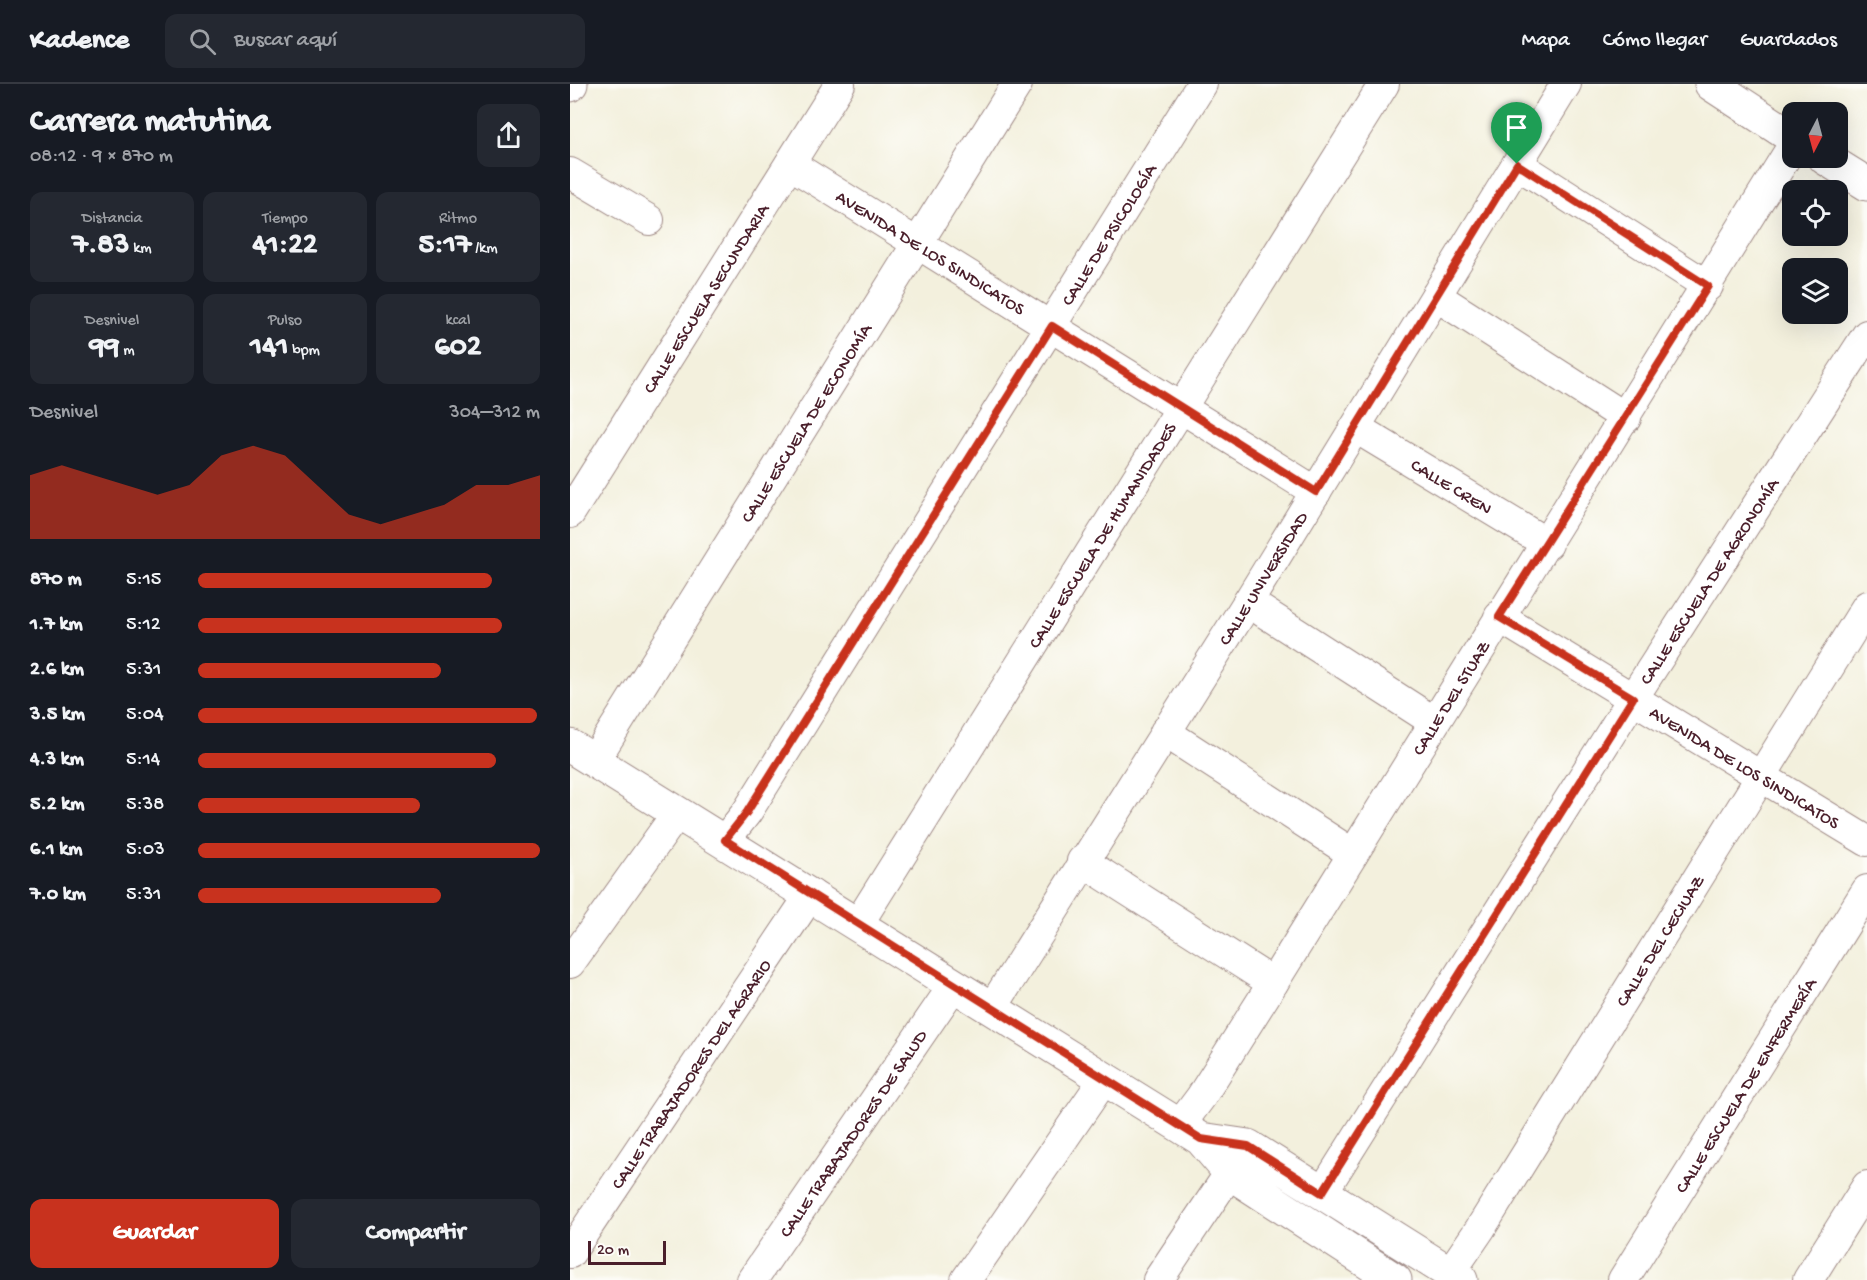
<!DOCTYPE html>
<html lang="es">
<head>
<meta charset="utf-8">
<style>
	body { margin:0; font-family:"Gochi Hand",sans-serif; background:#242831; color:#f1f3f6; height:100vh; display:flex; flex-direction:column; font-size:22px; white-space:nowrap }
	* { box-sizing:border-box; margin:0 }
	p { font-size:20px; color:#9ea1a6 }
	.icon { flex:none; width:33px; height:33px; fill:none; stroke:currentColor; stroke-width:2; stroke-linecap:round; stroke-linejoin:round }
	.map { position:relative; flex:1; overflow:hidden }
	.drawer { display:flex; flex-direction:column; background:#171b24; width:570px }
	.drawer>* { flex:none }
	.needle { width:39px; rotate:186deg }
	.controls { position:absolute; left:1212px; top:18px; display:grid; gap:12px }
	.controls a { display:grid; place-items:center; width:66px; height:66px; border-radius:12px; background:#171b24; box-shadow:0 6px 24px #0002; font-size:30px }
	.scale { position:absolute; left:18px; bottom:15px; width:78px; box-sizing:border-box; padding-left:6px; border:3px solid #4a1f2b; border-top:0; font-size:16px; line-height:21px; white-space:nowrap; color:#4a1f2b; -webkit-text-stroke:4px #fdfcf7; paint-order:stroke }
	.pin { position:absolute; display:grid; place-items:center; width:51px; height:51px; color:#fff; margin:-62px -26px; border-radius:50% 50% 50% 0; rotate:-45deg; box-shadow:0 0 6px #0007 }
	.pin .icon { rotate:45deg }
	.round { display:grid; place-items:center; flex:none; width:63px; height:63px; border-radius:12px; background:#242831 }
	.summary { display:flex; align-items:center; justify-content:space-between; height:102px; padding:0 30px }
	h1 { font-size:33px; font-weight:800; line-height:45px }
	.metrics { display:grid; grid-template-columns:repeat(3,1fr); gap:9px; height:102px; padding:6px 30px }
	.metrics div { display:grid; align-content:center; border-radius:12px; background:#242831; text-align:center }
	.metrics b { font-size:30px; font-weight:800 }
	.metrics small { font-size:16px; font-weight:400 }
	.metrics p { font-size:16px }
	.chart { height:168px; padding:12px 30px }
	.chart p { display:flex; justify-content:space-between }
	.chart svg { width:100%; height:108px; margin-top:6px; fill:#c8321e; opacity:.7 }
	.cta { display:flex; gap:12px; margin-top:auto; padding:12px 30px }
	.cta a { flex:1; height:69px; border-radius:12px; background:#c8321e; color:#fff; font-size:24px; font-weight:800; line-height:69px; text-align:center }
	.cta a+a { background:#242831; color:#f1f3f6 }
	ul { padding:0 30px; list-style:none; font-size:20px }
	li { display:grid; grid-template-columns:96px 72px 1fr; align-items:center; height:45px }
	li i { height:15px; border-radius:8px; background:#c8321e }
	header { display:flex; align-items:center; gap:36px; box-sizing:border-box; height:84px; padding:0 30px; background:#171b24; border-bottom:2px solid #363941 }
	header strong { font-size:28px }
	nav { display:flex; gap:33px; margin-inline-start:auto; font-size:21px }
	.search { width:420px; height:54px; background:#242831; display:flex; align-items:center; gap:15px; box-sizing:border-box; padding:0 21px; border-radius:12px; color:#9ea1a6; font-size:22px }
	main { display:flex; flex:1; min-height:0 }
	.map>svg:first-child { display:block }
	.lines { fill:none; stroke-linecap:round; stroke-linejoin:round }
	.street-casing { stroke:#9e8884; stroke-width:32 }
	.secondary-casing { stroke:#9e8884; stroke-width:35 }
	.street { stroke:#fff; stroke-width:30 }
	.secondary { stroke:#fff; stroke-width:33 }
	.route-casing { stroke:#fff; stroke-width:12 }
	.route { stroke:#c8321e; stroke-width:8 }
	.labels { text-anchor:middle; stroke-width:4.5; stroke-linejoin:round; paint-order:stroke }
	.street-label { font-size:18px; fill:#4a1f2b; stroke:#fdfcf7 }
</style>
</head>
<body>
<header>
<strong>Kadence</strong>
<div class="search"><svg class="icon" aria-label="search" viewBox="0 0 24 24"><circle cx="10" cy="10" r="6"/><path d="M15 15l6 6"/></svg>Buscar aquí</div>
<nav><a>Mapa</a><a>Cómo llegar</a><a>Guardados</a></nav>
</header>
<main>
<section class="drawer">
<div class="summary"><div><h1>Carrera matutina</h1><p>08:12 · 9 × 870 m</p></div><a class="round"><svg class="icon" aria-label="share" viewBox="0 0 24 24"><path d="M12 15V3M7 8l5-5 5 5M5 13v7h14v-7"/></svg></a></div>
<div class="metrics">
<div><p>Distancia</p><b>7.83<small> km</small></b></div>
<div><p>Tiempo</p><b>41:22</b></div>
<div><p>Ritmo</p><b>5:17<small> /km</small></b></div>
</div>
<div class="metrics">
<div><p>Desnivel</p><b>99<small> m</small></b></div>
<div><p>Pulso</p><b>141<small> bpm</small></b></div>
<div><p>kcal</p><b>602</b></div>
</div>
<div class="chart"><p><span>Desnivel</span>304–312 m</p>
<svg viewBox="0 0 160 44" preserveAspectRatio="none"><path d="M0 44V18L10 14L20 18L30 22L40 26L50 22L60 10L70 6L80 10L90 22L100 34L110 38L120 34L130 30L140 22L150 22L160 18V44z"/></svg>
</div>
<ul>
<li><b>870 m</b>5:15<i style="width:86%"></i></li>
<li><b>1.7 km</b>5:12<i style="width:89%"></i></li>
<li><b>2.6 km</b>5:31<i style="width:71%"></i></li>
<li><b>3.5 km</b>5:04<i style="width:99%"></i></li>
<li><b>4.3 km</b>5:14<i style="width:87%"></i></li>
<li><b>5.2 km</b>5:38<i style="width:65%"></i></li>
<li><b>6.1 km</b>5:03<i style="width:100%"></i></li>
<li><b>7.0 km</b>5:31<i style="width:71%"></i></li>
</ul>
<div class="cta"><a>Guardar</a><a>Compartir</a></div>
</section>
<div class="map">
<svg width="1297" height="1196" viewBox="0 0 1297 1196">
	<rect width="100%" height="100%" fill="#fdfcf7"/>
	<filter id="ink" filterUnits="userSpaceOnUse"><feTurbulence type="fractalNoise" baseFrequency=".0167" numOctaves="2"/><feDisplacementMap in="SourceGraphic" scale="12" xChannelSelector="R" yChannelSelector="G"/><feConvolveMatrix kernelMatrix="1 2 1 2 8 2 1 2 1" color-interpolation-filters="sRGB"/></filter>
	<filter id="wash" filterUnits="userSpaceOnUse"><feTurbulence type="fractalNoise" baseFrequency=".008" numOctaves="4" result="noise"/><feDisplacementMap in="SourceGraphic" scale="24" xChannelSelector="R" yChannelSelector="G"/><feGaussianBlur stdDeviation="1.35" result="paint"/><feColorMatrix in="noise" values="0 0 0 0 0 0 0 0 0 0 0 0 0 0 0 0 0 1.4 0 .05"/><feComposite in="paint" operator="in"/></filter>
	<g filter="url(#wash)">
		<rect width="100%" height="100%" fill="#f3f0dd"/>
	</g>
	<g filter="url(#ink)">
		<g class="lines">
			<!-- street casing -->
			<g class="street-casing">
				<g id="street">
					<path id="s1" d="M 220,80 L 746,408"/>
					<path d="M 947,80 L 1138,202"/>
					<path d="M 0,89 L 79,136"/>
					<path d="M 866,212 L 1056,334"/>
					<path id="s2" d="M 786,344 L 978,460"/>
					<path id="s3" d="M 0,429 L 270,0"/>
					<path d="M 678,518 L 863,637"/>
					<path id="s4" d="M 929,533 L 1297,757"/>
					<path d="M 595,648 L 783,770"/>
					<path id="s5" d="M 24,677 L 447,0"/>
					<path id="s6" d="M 155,756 L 177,728 L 632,0"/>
					<path d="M 512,777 L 703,899"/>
					<path id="s7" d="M 288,840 L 814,0"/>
					<path d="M 0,879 L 108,728"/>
					<path id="s8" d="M 422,924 L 678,518 L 996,0"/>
					<path id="s9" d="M 610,1041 L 631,1013 L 703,899 L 1222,63"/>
					<path id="s10" d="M 752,1109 L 1063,614 L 1297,251"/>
					<path id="s11" d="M 0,1169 L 241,810"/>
					<path id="s12" d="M 880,1189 L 910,1145 L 1297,522"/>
					<path id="s13" d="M 182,1196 L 384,901"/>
					<path d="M 396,1196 L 535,994"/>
					<path d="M 588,1196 L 673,1069"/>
					<path id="s14" d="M 1053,1196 L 1297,806"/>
					<path d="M 1238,1196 L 1297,1102"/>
				</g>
			</g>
			<!-- secondary casing -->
			<g class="secondary-casing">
				<path id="secondary" d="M 1141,0 L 1222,53
					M 0,1 L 1,0
					M 1255,74 L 1297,100
					M 0,662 L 631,1055 L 660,1089 L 825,1196
					M 631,1055 L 678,1062 L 891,1196"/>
			</g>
			<!-- street -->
			<use href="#street" class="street"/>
			<!-- secondary -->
			<use href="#secondary" class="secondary"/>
		</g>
	</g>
	<g class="lines" filter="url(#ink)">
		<!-- route casing -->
		<g class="route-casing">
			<path id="route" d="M 947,80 L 1138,202 L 929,533 L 1063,614 L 752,1109 L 678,1062 L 631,1055 L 155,756 L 177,728 L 482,242 L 746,408 Z"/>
		</g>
		<!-- route -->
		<use href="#route" class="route"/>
	</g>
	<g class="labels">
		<!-- street labels -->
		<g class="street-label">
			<text dy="6" stroke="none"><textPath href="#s6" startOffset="717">CALLE DE PSICOLOGÍA</textPath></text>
			<text dy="6" stroke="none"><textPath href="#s1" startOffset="166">AVENIDA DE LOS SINDICATOS</textPath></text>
			<text dy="6" stroke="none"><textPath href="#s3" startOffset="254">CALLE ESCUELA SECUNDARIA</textPath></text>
			<text dy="6" stroke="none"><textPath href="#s5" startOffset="399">CALLE ESCUELA DE ECONOMÍA</textPath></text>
			<text dy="6" stroke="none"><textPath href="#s2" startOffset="112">CALLE CREN</textPath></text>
			<text dy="6" stroke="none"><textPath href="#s7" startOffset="459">CALLE ESCUELA DE HUMANIDADES</textPath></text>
			<text dy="6" stroke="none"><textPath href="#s8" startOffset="508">CALLE UNIVERSIDAD</textPath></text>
			<text dy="6" stroke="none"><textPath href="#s10" startOffset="724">CALLE ESCUELA DE AGRONOMÍA</textPath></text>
			<text dy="6" stroke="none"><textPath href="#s9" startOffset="506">CALLE DEL STUAZ</textPath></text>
			<text dy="6" stroke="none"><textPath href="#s4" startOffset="288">AVENIDA DE LOS SINDICATOS</textPath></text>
			<text dy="6" stroke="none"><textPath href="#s12" startOffset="393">CALLE DEL CECIUAZ</textPath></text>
			<text dy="6" stroke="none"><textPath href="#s11" startOffset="216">CALLE TRABAJADORES DEL AGRARIO</textPath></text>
			<text dy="6" stroke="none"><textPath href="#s14" startOffset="230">CALLE ESCUELA DE ENFERMERÍA</textPath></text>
			<text dy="6" stroke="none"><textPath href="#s13" startOffset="178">CALLE TRABAJADORES DE SALUD</textPath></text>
		</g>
	</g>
</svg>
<div class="controls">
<a><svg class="needle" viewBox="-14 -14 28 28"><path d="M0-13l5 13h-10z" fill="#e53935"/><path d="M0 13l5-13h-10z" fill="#9ea1a6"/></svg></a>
<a><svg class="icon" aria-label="locate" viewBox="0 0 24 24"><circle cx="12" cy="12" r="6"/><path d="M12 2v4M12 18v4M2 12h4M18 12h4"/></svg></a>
<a><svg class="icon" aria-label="layers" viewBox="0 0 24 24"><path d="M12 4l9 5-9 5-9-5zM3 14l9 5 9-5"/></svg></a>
</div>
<div class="scale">20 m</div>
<div class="pin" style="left:947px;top:80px;background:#1e9e55"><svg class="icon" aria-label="arrive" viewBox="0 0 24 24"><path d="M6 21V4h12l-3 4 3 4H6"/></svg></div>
</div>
</main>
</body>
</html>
